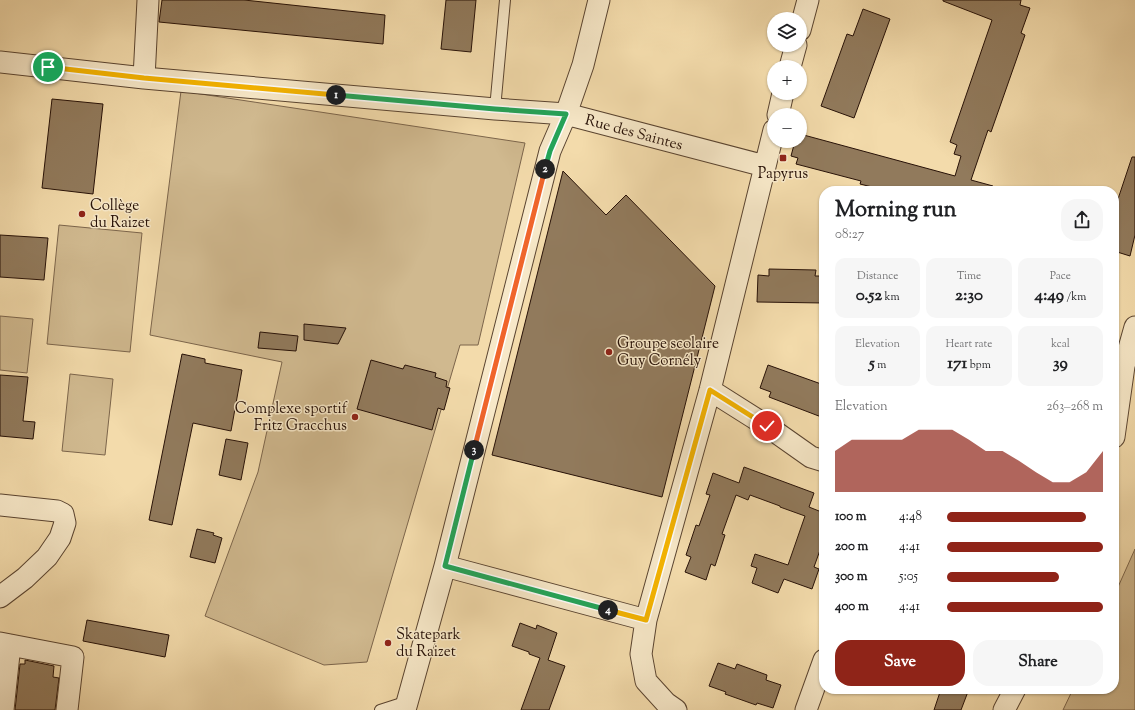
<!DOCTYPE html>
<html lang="en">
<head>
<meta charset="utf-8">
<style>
	body { margin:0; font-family:"Sorts Mill Goudy",serif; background:#f6f6f6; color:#202124; height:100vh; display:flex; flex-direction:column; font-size:15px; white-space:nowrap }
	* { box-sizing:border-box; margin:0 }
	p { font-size:13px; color:#757577 }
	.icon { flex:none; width:22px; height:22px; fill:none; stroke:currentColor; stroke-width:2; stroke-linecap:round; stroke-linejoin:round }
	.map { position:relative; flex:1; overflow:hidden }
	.details { position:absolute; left:819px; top:186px; width:300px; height:508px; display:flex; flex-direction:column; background:#fff; border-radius:16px; box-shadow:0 1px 3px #0004 }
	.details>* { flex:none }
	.buttons { position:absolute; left:767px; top:12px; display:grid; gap:8px }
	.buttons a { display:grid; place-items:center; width:40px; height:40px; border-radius:50%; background:#fff; box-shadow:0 1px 3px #0004; font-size:20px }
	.pin { position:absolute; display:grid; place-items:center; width:34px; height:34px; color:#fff; margin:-17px; border:2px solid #fff; border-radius:50%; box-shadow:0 1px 4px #0007 }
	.km { position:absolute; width:20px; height:20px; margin:-10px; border-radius:50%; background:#222; color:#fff; font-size:11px; line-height:20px; text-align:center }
	.round { display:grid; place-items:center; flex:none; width:42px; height:42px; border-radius:16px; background:#f6f6f6 }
	.head { display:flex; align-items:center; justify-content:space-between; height:68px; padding:0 16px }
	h1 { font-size:22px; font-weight:800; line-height:30px }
	.metrics { display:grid; grid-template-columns:repeat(3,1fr); gap:6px; height:68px; padding:4px 16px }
	.metrics div { display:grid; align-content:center; border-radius:10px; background:#f6f6f6; text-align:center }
	.metrics b { font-size:17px; font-weight:800 }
	.metrics small { font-size:11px; font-weight:400 }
	.metrics p { font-size:11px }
	.chart { height:112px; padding:8px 16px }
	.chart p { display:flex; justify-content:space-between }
	.chart svg { width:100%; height:72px; margin-top:4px; fill:#8f2418; opacity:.7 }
	.cta { display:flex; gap:8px; margin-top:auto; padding:8px 16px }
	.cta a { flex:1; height:46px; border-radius:16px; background:#8f2418; color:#fff; font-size:16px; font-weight:800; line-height:46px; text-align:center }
	.cta a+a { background:#f6f6f6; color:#202124 }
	ul { padding:0 16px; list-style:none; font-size:13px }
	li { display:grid; grid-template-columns:64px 48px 1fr; align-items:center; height:30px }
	li i { height:10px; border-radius:5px; background:#8f2418 }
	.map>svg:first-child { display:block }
	.green { fill:#d0b98f; stroke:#7c654b }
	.building { fill:#917a5c; stroke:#271107 }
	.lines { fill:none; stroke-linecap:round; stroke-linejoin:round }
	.lane-casing { stroke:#5a4430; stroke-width:12 }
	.street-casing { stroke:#5a4430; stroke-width:23 }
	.lane { stroke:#f7e8c8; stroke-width:10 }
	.street { stroke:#f7e8c8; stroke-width:21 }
	.split-1-casing { stroke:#fff; stroke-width:8 }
	.split-2-casing { stroke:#fff; stroke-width:8 }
	.split-3-casing { stroke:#fff; stroke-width:8 }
	.split-4-casing { stroke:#fff; stroke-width:8 }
	.split-5-casing { stroke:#fff; stroke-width:8 }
	.split-1 { stroke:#f5b400; stroke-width:5 }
	.split-2 { stroke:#22a559; stroke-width:5 }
	.split-3 { stroke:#f0652b; stroke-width:5 }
	.split-4 { stroke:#22a559; stroke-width:5 }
	.split-5 { stroke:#f5b400; stroke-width:5 }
	.poi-dot { fill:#8f2418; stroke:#f7e8c8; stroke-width:1.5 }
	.labels { text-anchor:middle; stroke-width:3; stroke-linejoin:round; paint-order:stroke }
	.street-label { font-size:15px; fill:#271107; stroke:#f7e8c8 }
	.poi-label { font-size:15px; fill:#271107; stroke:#f7e8c8; text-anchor:start }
</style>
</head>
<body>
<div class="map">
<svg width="1135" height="710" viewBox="0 0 1135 710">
	<rect width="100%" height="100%" fill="#f3dbab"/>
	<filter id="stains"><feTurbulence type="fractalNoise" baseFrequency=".005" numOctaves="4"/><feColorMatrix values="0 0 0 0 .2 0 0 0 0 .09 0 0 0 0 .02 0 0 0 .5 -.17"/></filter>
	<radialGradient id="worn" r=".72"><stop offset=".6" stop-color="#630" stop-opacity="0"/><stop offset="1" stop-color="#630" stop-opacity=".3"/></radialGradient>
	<!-- green -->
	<path class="green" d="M 181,91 L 525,143 L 478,345 L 460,345 L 367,662 L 324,665 L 205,616 L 258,472 L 282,362 L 150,335 Z
		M 59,225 L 142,233 L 130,352 L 47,344 Z
		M 0,316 L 33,319 L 27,373 L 0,370 Z
		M 70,374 L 113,379 L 105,455 L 62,451 Z
		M 1135,549 L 1135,710 L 1063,710 L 1073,689 L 1114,689 L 1114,596 Z"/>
	<!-- building -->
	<path class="building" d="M 162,0 L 244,0 L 385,15 L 383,44 L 159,22 Z
		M 446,0 L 476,0 L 471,52 L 441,49 Z
		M 943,0 L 1021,0 L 1020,5 L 1030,8 L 1021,33 L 1025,35 L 991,132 L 988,130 L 971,180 L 993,186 L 993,191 L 888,191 L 860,184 L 861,181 L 796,164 L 798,158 L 791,156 L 795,141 L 800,141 L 800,134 L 955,176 L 961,156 L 954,154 L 957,145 L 950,142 L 992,20 L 943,1 Z
		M 863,9 L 890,19 L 854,118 L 821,106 L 847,34 L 853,36 Z
		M 52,99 L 103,104 L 93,194 L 42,188 Z
		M 1132,157 L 1135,157 L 1135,235 L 1130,256 L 1114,251 L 1114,211 Z
		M 563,171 L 606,215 L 626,195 L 715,286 L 662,497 L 492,455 Z
		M 0,235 L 48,238 L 44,280 L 0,277 Z
		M 769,269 L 816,270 L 815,276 L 824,276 L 824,303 L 757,302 L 758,275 L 769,276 Z
		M 304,324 L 346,328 L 338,344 L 304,340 Z
		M 260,332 L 298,336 L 296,351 L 258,348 Z
		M 182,354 L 205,359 L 205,363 L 242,370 L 231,431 L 193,423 L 172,525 L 149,520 Z
		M 371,360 L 403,369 L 405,365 L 436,373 L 435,377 L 447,381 L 446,387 L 450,388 L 444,410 L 438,408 L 432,430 L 357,409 Z
		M 768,365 L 824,385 L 824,418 L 769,397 L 771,392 L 760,388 Z
		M 0,375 L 28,377 L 23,421 L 35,422 L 33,439 L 0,436 Z
		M 226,439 L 248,443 L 241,480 L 219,475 Z
		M 744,467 L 814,493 L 809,507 L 824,513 L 824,539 L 814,567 L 819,569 L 812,589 L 784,579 L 778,593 L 752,583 L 757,568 L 751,566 L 755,554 L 788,565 L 805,516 L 780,507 L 780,506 L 750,495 L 748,500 L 736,495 L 722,534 L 725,535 L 715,566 L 711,564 L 706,580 L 685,572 L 691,557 L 686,555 L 696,525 L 699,526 L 710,495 L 706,494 L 713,473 L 739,483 Z
		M 197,529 L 214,533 L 213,535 L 222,538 L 215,563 L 190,557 Z
		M 87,620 L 169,635 L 165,657 L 83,641 Z
		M 520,623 L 536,629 L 537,625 L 557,633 L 548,660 L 565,666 L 549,710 L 521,710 L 540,658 L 529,654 L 529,652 L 512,646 Z
		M 25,660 L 54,666 L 53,677 L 59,678 L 55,710 L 15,710 L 20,664 L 25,664 Z
		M 718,663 L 735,669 L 737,664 L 767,675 L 766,680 L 781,685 L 773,708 L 757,703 L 756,705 L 725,694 L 726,692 L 709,686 Z
		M 941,689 L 969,689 L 961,710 L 934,710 Z"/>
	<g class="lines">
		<!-- lane casing -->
		<g class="lane-casing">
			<path id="lane" d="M 495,109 L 505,0
				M 380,710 L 408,701"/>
		</g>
		<!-- street casing -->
		<g class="street-casing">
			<path id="street" d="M 800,30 L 808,0
				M 0,62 L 144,78 L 495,109 L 566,114 L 765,166
				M 790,67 L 796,45
				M 144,78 L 148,0
				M 778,115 L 783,93
				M 710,390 L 767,426 L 811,457 L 824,461
				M 1114,437 L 1124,366 L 1135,327
				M 0,505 L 57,511 L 63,514 L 65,523 L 60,538 L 47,557 L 25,578 L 0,597
				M 445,566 L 646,620
				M 0,643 L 73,657 L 67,710
				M 3,710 L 10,645
				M 405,710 L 445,566 L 550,151 L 566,114 L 583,65 L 599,0
				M 676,710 L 666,703 L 646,681 L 641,654 L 646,620 L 710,390 L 774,130
				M 806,710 L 824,660
				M 1004,710 L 1015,689"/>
		</g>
		<!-- lane -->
		<use href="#lane" class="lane"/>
		<!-- street -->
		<use href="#street" class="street"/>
	</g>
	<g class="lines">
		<!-- split-1 casing -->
		<g class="split-1-casing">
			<path id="split-1" d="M 48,67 L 144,78 L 336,95"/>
		</g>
		<!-- split-2 casing -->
		<g class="split-2-casing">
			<path id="split-2" d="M 336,95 L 495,109 L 566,114 L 550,151 L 545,169"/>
		</g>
		<!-- split-3 casing -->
		<g class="split-3-casing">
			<path id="split-3" d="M 474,450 L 545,169"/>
		</g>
		<!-- split-4 casing -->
		<g class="split-4-casing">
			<path id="split-4" d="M 474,450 L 445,566 L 608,610"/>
		</g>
		<!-- split-5 casing -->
		<g class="split-5-casing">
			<path id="split-5" d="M 608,610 L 646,620 L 710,390 L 767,426"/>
		</g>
		<!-- split-1 -->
		<use href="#split-1" class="split-1"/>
		<!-- split-2 -->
		<use href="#split-2" class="split-2"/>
		<!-- split-3 -->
		<use href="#split-3" class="split-3"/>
		<!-- split-4 -->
		<use href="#split-4" class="split-4"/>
		<!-- split-5 -->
		<use href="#split-5" class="split-5"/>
	</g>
	<!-- markers -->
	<g class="poi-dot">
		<rect x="779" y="154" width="8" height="8" rx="2"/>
		<circle cx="82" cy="214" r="4"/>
		<circle cx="609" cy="352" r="4"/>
		<circle cx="355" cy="417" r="4"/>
		<circle cx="388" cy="643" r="4"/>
	</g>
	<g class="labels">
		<!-- street labels -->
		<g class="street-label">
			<text transform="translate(634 132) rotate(15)" y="5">Rue des Saintes</text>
		</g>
		<!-- poi labels -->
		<g class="poi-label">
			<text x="783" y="178" text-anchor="middle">Papyrus</text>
			<text x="90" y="210">Collège<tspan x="90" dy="17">du Raizet</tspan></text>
			<text x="617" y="348">Groupe scolaire<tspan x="617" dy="17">Guy Cornély</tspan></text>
			<text x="347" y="413" text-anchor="end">Complexe sportif<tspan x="347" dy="17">Fritz Gracchus</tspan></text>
			<text x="396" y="639">Skatepark<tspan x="396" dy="17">du Raizet</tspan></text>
		</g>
	</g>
	<rect width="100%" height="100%" filter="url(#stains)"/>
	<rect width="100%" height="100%" fill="url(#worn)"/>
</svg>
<div class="buttons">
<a><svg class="icon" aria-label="layers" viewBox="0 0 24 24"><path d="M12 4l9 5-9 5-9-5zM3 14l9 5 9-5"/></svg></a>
<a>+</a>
<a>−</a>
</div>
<div class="pin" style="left:48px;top:67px;background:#1e9e55"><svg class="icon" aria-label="arrive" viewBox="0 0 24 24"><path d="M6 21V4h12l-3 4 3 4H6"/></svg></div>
<div class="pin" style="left:767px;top:426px;background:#d93025"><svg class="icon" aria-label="check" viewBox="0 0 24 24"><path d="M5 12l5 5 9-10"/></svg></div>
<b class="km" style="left:336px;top:95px">1</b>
<b class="km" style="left:545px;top:169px">2</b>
<b class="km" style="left:474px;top:450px">3</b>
<b class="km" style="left:608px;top:610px">4</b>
<section class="details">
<div class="head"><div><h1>Morning run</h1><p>08:27</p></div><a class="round"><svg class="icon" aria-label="share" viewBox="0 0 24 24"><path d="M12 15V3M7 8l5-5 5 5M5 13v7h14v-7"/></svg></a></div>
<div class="metrics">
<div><p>Distance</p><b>0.52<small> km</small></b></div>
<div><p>Time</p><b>2:30</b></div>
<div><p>Pace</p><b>4:49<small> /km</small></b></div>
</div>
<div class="metrics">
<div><p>Elevation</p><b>5<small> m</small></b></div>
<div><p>Heart rate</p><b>171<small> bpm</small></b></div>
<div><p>kcal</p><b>39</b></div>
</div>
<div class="chart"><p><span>Elevation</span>263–268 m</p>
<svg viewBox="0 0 160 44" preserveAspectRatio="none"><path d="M0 44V19L10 12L20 12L30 12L40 12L50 6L60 6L70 6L80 12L90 19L100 19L110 25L120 32L130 38L140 38L150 32L160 19V44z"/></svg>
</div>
<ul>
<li><b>100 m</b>4:48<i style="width:89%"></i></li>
<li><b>200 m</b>4:41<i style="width:100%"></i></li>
<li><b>300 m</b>5:05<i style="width:72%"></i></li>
<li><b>400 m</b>4:41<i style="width:100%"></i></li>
</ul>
<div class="cta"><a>Save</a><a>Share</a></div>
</section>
</div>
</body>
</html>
